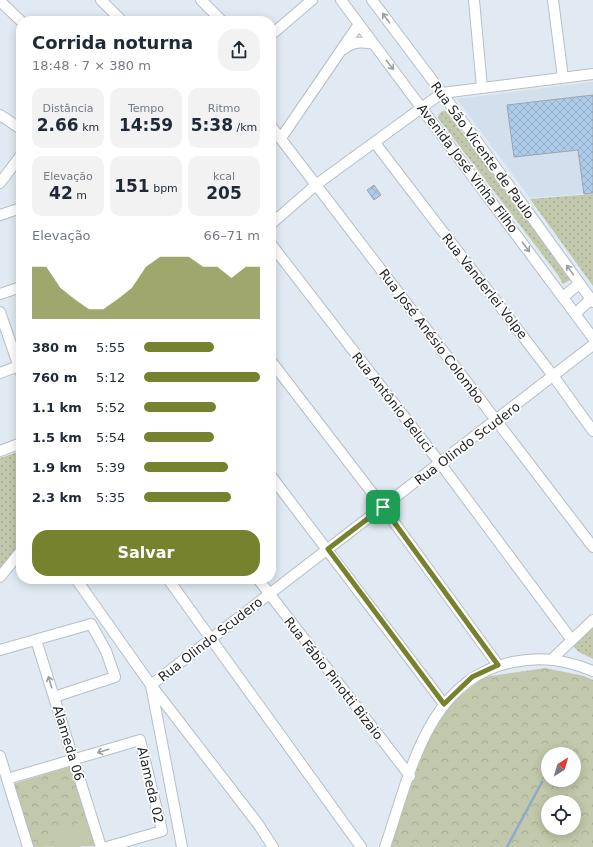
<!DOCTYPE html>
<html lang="pt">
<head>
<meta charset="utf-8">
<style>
	body { margin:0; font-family:"DejaVu Sans",sans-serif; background:#f2f2f3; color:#1f2937; height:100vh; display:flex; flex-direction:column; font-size:15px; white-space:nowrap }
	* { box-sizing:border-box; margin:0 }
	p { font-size:13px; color:#747a83 }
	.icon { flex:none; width:22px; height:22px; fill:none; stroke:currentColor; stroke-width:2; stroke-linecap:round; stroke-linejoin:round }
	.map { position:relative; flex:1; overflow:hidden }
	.panel { position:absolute; left:16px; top:16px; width:260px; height:568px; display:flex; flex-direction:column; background:#fff; border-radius:16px; box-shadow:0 2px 10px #0003 }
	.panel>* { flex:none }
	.needle { width:26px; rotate:37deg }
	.fabs { position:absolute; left:541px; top:747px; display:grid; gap:8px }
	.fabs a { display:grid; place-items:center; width:40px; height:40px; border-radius:50%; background:#fff; box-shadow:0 2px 10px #0003; font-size:20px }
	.pin { position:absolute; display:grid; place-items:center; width:34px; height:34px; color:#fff; margin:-17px; border-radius:8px; box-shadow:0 2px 6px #0006 }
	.round { display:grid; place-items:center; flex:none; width:42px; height:42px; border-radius:16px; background:#f2f2f3 }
	.head { display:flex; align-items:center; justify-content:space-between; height:68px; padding:0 16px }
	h1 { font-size:18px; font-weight:700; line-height:30px }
	.stats { display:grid; grid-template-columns:repeat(3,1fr); gap:6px; height:68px; padding:4px 16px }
	.stats div { display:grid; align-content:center; border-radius:10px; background:#f2f2f3; text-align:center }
	.stats b { font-size:17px; font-weight:700 }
	.stats small { font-size:11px; font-weight:400 }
	.stats p { font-size:11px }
	.chart { height:112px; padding:8px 16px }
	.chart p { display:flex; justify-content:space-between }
	.chart svg { width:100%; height:72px; margin-top:4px; fill:#77822f; opacity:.7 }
	.primary-button { display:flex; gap:8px; margin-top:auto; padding:8px 16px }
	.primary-button a { flex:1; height:46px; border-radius:16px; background:#77822f; color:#fff; font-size:16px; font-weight:700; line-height:46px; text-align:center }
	ul { padding:0 16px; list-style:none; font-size:13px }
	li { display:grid; grid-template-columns:64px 48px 1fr; align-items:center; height:30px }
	li i { height:10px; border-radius:5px; background:#77822f }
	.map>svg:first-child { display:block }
	.built { fill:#d2dfed }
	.grass { fill:url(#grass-dots) }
	.forest { fill:url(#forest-crowns); fill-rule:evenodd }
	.garden { fill:#c2c8ab }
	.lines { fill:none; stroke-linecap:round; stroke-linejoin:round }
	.stream { stroke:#8eacc9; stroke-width:2.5 }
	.building { fill:url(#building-cross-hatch); stroke:#9da4ac }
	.minor-casing { stroke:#b6bec6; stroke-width:12 }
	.minor { stroke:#fff; stroke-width:10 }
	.oneway { stroke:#9c9e9f }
	.route-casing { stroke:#fff; stroke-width:8 }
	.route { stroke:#77822f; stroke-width:5 }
	.labels { text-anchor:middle; stroke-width:3.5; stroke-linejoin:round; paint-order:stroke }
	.street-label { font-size:13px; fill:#24272a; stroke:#fff }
</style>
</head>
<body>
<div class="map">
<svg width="593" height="847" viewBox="0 0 593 847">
	<defs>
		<pattern id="grass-dots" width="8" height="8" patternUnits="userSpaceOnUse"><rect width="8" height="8" fill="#c2c8ab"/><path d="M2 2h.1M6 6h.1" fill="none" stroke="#a7ac93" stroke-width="1.8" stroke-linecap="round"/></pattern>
		<pattern id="forest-crowns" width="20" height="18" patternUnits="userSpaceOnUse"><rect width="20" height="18" fill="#c2c8ab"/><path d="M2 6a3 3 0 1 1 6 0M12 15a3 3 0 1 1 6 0" fill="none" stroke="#a7ac93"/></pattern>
		<pattern id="building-cross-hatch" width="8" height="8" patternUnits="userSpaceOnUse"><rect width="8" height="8" fill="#adccea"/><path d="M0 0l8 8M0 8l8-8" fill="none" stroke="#95afc9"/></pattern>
	</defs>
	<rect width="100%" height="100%" fill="#e1eaf2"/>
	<!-- built -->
	<path class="built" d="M 593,82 L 593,95 L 508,105 L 514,157 L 593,148 L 579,160 L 584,194 L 593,193 L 530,198 L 457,99 Z"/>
	<!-- grass -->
	<path class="grass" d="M 442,111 L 446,111 L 570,277 L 570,280 L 563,284 L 558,275 L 438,118 L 439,114 Z
		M 593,194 L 593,286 L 530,199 Z
		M 21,451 L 21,543 L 0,571 L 0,458 Z
		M 593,626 L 593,659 L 579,652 L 574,647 L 576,641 Z"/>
	<!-- forest -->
	<path class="forest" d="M 545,668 L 584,676 L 593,680 L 593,847 L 390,847 L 430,732 L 454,701 L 484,677 ZM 548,754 L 574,754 L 574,780 L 548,780 ZM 548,802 L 574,802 L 574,828 L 548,828 Z
		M 72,766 L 97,846 L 32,847 L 13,784 Z"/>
	<!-- garden -->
	<path class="garden" d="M 86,821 L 93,843 L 79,847 L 54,847 L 50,832 Z"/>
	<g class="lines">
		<!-- stream -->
		<path class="stream" d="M 507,847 L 542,782"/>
	</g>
	<!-- building -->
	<path class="building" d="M 593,95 L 593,193 L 584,194 L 578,150 L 514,157 L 507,105 Z
		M 374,185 L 381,195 L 374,200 L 367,190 Z"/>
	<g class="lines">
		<!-- minor casing -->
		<g class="minor-casing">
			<path id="minor" d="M 101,0 L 122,21
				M 201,0 L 222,21
				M 341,0 L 593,338
				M 372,0 L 442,93 L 593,302
				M 474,0 L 482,88
				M 553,0 L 563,78
				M 0,1 L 21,21
				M 271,35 L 312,0
				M 344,49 C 353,41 362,42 374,44
				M 0,115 L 21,129
				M 271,126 L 593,547
				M 281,138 L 359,24
				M 375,143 L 554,377 L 593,431
				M 0,183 L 21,155
				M 0,215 L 21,208
				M 271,224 L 317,184 L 442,93 L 593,74
				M 271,244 L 440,463 L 571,639
				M 0,294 L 21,287
				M 563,297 L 579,284
				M 0,312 L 21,373
				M 576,313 L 591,299
				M 271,361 L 383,507 L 498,665
				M 0,373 L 21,365
				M 0,451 L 21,443
				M 271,476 L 444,704
				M 0,577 L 21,551
				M 76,579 L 151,685 L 258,824 L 273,847
				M 168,579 L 361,847
				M 258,579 L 410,776
				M 36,640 L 101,847
				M 0,650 L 91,624 L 106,651 L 115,677 L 54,697
				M 552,659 L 593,620
				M 0,756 L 28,847
				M 7,779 L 140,740 L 162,831 L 107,847
				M 182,847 L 151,685 L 593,345
				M 385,847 C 410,776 426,679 513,662 C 543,656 565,660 593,671"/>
		</g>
		<!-- minor -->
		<use href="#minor" class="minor"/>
	</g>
	<!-- one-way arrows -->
	<defs><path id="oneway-shaft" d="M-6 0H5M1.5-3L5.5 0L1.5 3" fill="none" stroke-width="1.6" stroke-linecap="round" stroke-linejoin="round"/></defs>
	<g class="oneway">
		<use href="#oneway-shaft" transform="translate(386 18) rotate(-127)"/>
		<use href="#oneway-shaft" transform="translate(390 65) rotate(52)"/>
		<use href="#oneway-shaft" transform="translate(526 247) rotate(53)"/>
		<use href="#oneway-shaft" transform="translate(570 270) rotate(-126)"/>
		<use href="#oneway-shaft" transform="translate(50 682) rotate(-107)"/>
		<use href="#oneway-shaft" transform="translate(103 751) rotate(163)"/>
	</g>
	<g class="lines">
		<!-- route casing -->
		<g class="route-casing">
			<path id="route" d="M 383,507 L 498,665 L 472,677 L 444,704 L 328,549 Z"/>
		</g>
		<!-- route -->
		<use href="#route" class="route"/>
	</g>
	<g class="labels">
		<!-- street labels -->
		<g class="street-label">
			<text transform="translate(483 150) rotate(54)" y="5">Rua São Vicente de Paulo</text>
			<text transform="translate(468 168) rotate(53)" y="5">Avenida José Vinha Filho</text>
			<text transform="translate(485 286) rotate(52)" y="5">Rua Vanderlei Volpe</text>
			<text transform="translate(432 336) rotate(53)" y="5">Rua José Anésio Colombo</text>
			<text transform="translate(393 402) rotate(52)" y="5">Rua Antônio Beluci</text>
			<text transform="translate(467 443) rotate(-37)" y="5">Rua Olindo Scudero</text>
			<text transform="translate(210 639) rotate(-38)" y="5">Rua Olindo Scudero</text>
			<text transform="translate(334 678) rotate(52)" y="5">Rua Fábio Pinotti Bizaio</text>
			<text transform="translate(69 743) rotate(73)" y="5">Alameda 06</text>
			<text transform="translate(151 785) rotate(77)" y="5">Alameda 02</text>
		</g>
	</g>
</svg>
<div class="fabs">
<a><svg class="needle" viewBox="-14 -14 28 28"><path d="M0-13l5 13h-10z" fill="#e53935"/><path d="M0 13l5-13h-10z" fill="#747a83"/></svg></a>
<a><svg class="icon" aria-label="locate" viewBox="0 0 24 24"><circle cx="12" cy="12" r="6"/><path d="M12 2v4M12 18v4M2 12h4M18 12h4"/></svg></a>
</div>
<div class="pin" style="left:383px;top:507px;background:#1e9e55"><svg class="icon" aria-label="arrive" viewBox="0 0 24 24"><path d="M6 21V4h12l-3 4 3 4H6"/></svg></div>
<section class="panel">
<div class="head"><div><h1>Corrida noturna</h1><p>18:48 · 7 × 380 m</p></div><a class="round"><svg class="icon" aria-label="share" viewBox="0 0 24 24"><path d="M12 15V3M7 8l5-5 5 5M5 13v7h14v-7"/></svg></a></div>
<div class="stats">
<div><p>Distância</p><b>2.66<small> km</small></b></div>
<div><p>Tempo</p><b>14:59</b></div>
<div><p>Ritmo</p><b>5:38<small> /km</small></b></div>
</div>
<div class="stats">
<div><p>Elevação</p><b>42<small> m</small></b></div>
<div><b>151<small> bpm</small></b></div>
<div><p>kcal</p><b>205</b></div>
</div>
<div class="chart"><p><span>Elevação</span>66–71 m</p>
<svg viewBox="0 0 160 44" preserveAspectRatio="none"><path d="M0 44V12L10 12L20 25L30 32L40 38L50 38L60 32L70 25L80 12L90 6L100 6L110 6L120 12L130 12L140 19L150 12L160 12V44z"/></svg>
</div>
<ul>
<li><b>380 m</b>5:55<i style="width:60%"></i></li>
<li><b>760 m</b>5:12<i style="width:100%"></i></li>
<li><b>1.1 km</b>5:52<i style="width:62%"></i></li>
<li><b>1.5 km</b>5:54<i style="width:60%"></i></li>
<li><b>1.9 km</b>5:39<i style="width:72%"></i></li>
<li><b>2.3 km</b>5:35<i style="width:75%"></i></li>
</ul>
<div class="primary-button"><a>Salvar</a></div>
</section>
</div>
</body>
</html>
